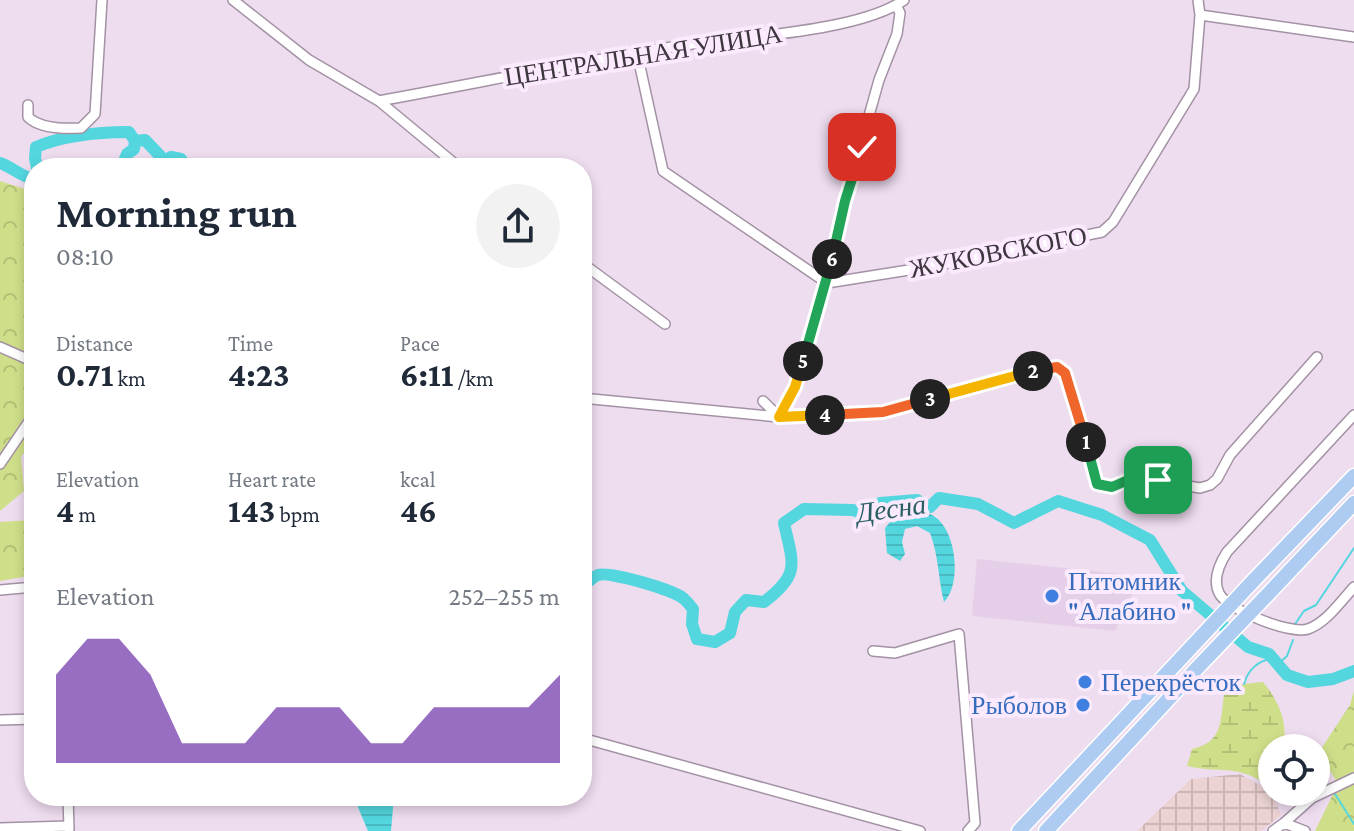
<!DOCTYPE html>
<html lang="en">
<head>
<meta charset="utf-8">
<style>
	body { margin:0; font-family:"Crimson Pro",serif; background:#f2f2f3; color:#1f2937; height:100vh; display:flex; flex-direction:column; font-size:30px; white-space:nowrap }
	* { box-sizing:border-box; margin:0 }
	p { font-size:26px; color:#747a83 }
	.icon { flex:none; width:44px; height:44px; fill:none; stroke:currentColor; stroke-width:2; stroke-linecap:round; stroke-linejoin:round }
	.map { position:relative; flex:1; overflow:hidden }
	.panel { position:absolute; left:24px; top:158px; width:568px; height:648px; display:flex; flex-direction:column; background:#fff; border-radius:32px; box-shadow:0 4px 12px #0003 }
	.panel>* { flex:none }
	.buttons { position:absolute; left:1258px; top:734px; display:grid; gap:16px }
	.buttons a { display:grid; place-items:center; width:72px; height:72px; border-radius:50%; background:#fff; box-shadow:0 4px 12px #0003; font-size:40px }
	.pin { position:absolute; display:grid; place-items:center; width:68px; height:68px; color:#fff; margin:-34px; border-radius:16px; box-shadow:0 4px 12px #0006 }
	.km { position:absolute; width:40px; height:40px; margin:-20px; border-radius:50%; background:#222; color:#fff; font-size:22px; line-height:40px; text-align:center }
	.round { display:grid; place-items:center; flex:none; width:84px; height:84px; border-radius:42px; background:#f2f2f3 }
	.headline { display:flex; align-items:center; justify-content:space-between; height:136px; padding:0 32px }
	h1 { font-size:44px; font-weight:700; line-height:60px }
	.figures { display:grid; grid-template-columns:repeat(3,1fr); gap:12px; height:136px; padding:8px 32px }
	.figures div { display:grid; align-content:center }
	.figures b { font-size:34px; font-weight:700 }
	.figures small { font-size:22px; font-weight:400 }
	.figures p { font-size:22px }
	.chart { height:224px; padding:16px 32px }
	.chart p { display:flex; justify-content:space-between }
	.chart svg { width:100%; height:144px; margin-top:8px; fill:#6c31a7; opacity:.7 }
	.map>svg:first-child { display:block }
	.built { fill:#e5cee7 }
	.industrial { fill:url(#industrial-grid) }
	.forest { fill:url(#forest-crowns) }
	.wetland { fill:url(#wetland-marsh) }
	.water { fill:url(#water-rules) }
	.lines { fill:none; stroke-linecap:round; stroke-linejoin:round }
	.stream { stroke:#54d6df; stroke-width:2 }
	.river { stroke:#54d6df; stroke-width:12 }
	.minor-casing { stroke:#a392a4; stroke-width:12 }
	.highway-casing { stroke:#fff; stroke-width:17 }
	.minor { stroke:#fff; stroke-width:9 }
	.highway { stroke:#aecbf1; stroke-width:14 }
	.highway-bridge-casing { stroke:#fff; stroke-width:17; stroke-linecap:butt }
	.highway-bridge { stroke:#aecbf1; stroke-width:14 }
	.split-1-casing { stroke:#fff; stroke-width:16 }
	.split-2-casing { stroke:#fff; stroke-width:16 }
	.split-3-casing { stroke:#fff; stroke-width:16 }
	.split-4-casing { stroke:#fff; stroke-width:16 }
	.split-5-casing { stroke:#fff; stroke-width:16 }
	.split-6-casing { stroke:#fff; stroke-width:16 }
	.split-7-casing { stroke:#fff; stroke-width:16 }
	.split-1 { stroke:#22a559; stroke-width:10 }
	.split-2 { stroke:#f0652b; stroke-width:10 }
	.split-3 { stroke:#f5b400; stroke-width:10 }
	.split-4 { stroke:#f0652b; stroke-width:10 }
	.split-5 { stroke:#f5b400; stroke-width:10 }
	.split-6 { stroke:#22a559; stroke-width:10 }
	.split-7 { stroke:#22a559; stroke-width:10 }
	.shop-dot { fill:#3f7fe0; stroke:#fbe9fd; stroke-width:3 }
	.labels { text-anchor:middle; stroke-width:8; stroke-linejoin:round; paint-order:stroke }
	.street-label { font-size:26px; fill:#3d363e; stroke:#fbe9fd }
	.shop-label { font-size:26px; fill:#366cbe; stroke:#fbe9fd; text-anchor:start }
	.water-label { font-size:28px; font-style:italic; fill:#295f63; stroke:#fbe9fd }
</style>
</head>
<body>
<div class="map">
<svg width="1354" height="831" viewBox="0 0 1354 831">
	<defs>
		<pattern id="industrial-grid" width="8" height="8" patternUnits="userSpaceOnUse" patternTransform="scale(2)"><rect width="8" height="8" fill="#ecd2d3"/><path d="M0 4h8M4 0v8" fill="none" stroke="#cbb5b6"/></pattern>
		<pattern id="forest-crowns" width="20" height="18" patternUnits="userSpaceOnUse" patternTransform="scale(2)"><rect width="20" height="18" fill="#cfdf89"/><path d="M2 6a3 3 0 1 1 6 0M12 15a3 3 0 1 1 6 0" fill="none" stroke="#b3c077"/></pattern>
		<pattern id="wetland-marsh" width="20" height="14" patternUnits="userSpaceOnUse" patternTransform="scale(2)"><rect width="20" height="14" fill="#cfdf89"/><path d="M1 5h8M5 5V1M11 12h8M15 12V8" fill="none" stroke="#b3c077"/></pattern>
		<pattern id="water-rules" width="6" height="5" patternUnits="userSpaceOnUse" patternTransform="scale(2)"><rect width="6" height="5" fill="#54d6df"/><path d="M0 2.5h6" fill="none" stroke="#4ab8c0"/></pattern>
	</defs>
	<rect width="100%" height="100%" fill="#eedcef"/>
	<!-- built -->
	<path class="built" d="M 977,559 L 1141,576 L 1115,631 L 972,616 Z"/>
	<!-- industrial -->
	<path class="industrial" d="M 1240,774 L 1272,792 L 1281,815 L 1261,831 L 1137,831 L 1191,779 Z"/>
	<!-- forest -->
	<path class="forest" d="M 0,181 L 34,192 L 34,443 L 21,456 L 24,491 L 0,511 Z
		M 31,520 L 34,523 L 34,575 L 0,581 L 0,522 Z
		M 1354,691 L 1354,831 L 1315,831 L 1338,784 L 1319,752 L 1350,705 Z"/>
	<!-- wetland -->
	<path class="wetland" d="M 1263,682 C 1280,703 1287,721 1284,748 L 1272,748 L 1272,783 L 1267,785 C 1236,763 1219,774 1187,766 L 1192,749 C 1223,742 1220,722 1224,695 L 1244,684 Z"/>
	<!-- water -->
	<path class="water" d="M 913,511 C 918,512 927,513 932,515 C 957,528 962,584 944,602 C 938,578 939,557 930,533 L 917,526 L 905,529 L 902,542 L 905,554 L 900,561 L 887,553 L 885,528 L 897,514 Z
		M 357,796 L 394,796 L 391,831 L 368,831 L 357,805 Z"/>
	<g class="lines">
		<!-- stream -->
		<path class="stream" d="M 1295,624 L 1304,611 L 1316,605 L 1354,548
			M 1278,664 L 1287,656 L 1293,640
			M 1244,684 C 1248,670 1258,660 1273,659
			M 1316,781 L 1329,785
			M 1335,794 L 1354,824"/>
		<!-- river -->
		<path class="river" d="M 135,141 L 145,140 L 165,161
			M 0,163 C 12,167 23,178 34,179
			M 37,168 L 35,158 L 36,147 C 65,135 97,132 129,132 L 135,141 L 134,149 L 127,154 L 121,168
			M 155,168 L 171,157 L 181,159 L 187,168
			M 582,587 C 586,584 593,577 598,575 C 609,571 675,590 684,599 C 688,602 690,606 693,609 L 692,624 L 697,639 L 715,642 L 730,633 L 735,612 L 746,600 L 764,602 C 801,574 793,564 784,523 L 804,509 L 853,510 L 871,516 L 880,503 L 917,500 L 930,507 L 939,498 L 978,504 L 1014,523 L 1058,501 L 1102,515 L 1150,540 L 1182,591 L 1248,647 L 1269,654 L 1287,675 L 1308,682 L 1333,679 L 1354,671"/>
		<!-- minor casing -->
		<g class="minor-casing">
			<path id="minor" d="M 233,0 L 309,60 L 379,101 L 460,168
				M 1200,15 L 1354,37
				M 637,53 L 663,171 L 827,283 L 934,266 L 1102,232 L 1113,222 L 1194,89 L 1200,15 L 1198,0
				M 379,101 C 477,83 574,63 672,47 C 732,37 857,33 904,0
				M 28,105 L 28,117 C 40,129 64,129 81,128 L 95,114 L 102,0
				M 582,263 L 665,324
				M 0,347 L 34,362
				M 592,399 L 779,417 L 883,412 L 1057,367 L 1065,373 L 1097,484 L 1112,487 L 1135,477 L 1200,488 L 1210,485 L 1217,479 L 1230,455 L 1317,357
				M 763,401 L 779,417 L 795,387 L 827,283 L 845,201 L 879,80 L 897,34 L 900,13 L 896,5
				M 1354,415 L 1227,552 C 1220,563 1212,579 1219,593 C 1226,609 1290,635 1308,629 C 1326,623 1341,601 1354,587
				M 0,464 L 34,414
				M 0,590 L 34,587
				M 873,651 L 895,653 L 959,634 L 975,823 L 968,831
				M 0,720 L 34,719
				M 582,738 L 920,831
				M 68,796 L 69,829
				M 1284,823 L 1312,798 L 1354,778
				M 0,828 L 69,826
				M 1273,831 L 1284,823 L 1305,831"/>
		</g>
		<!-- highway casing -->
		<g class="highway-casing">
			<path id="highway" d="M 1253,581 L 1354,476
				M 1271,591 L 1354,503
				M 1019,831 L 1183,656
				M 1046,831 L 1201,664"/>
		</g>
		<!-- minor -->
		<use href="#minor" class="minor"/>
		<!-- highway -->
		<use href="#highway" class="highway"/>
		<!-- highway-bridge casing -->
		<g class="highway-bridge-casing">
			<path id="highway-bridge" d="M 1183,656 L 1253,581
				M 1201,664 L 1271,591"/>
		</g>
		<!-- highway-bridge -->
		<use href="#highway-bridge" class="highway-bridge"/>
	</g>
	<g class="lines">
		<!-- split-1 casing -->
		<g class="split-1-casing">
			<path id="split-1" d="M 1086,442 L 1097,484 L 1112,487 L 1135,477 L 1158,480"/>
		</g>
		<!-- split-2 casing -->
		<g class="split-2-casing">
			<path id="split-2" d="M 1033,371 L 1057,367 L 1065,373 L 1086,442"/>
		</g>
		<!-- split-3 casing -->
		<g class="split-3-casing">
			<path id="split-3" d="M 930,399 L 1033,371"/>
		</g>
		<!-- split-4 casing -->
		<g class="split-4-casing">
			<path id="split-4" d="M 825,415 L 883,412 L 930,399"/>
		</g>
		<!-- split-5 casing -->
		<g class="split-5-casing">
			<path id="split-5" d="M 803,361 L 795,387 L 779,417 L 825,415"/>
		</g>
		<!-- split-6 casing -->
		<g class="split-6-casing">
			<path id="split-6" d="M 803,361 L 832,259"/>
		</g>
		<!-- split-7 casing -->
		<g class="split-7-casing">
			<path id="split-7" d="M 832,259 L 845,201 L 862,147"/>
		</g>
		<!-- split-1 -->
		<use href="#split-1" class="split-1"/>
		<!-- split-2 -->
		<use href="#split-2" class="split-2"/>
		<!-- split-3 -->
		<use href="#split-3" class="split-3"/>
		<!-- split-4 -->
		<use href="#split-4" class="split-4"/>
		<!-- split-5 -->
		<use href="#split-5" class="split-5"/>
		<!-- split-6 -->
		<use href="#split-6" class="split-6"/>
		<!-- split-7 -->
		<use href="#split-7" class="split-7"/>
	</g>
	<!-- markers -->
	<g class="shop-dot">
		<circle cx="1052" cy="596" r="8"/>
		<circle cx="1085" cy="682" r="8"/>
		<circle cx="1083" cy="705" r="8"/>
	</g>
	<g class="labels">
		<!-- street labels -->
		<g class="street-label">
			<text transform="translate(643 55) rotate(-9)" y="9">ЦЕНТРАЛЬНАЯ УЛИЦА</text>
			<text transform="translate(998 252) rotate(-11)" y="9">ЖУКОВСКОГО</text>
		</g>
		<!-- shop labels -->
		<g class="shop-label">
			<text x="1068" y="590">Питомник<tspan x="1068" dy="30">"Алабино "</tspan></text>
			<text x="1101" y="691">Перекрёсток</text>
			<text x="1067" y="714" text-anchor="end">Рыболов</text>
		</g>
		<!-- water labels -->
		<g class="water-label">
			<text transform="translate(891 508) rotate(-8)" y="10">Десна</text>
		</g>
	</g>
</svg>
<div class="buttons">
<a><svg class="icon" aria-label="locate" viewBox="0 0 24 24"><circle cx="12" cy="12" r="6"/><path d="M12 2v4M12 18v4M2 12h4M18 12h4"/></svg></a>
</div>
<div class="pin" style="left:1158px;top:480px;background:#1e9e55"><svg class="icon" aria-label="arrive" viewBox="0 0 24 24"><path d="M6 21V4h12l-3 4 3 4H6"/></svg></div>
<div class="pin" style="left:862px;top:147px;background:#d93025"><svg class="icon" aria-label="check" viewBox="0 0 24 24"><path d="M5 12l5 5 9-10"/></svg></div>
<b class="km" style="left:1086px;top:442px">1</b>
<b class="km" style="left:1033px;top:371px">2</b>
<b class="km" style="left:930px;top:399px">3</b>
<b class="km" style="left:825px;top:415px">4</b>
<b class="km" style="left:803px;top:361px">5</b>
<b class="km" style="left:832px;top:259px">6</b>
<section class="panel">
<div class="headline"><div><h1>Morning run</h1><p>08:10</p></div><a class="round"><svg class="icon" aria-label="share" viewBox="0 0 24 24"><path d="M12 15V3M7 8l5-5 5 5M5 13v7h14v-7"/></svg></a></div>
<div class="figures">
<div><p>Distance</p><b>0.71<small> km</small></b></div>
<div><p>Time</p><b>4:23</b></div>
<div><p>Pace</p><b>6:11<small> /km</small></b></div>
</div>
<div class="figures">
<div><p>Elevation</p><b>4<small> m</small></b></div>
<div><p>Heart rate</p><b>143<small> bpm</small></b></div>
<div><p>kcal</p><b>46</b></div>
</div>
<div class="chart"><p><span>Elevation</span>252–255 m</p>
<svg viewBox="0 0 160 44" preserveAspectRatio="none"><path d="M0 44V17L10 6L20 6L30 17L40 38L50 38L60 38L70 27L80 27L90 27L100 38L110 38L120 27L130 27L140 27L150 27L160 17V44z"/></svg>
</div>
</section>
</div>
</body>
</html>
